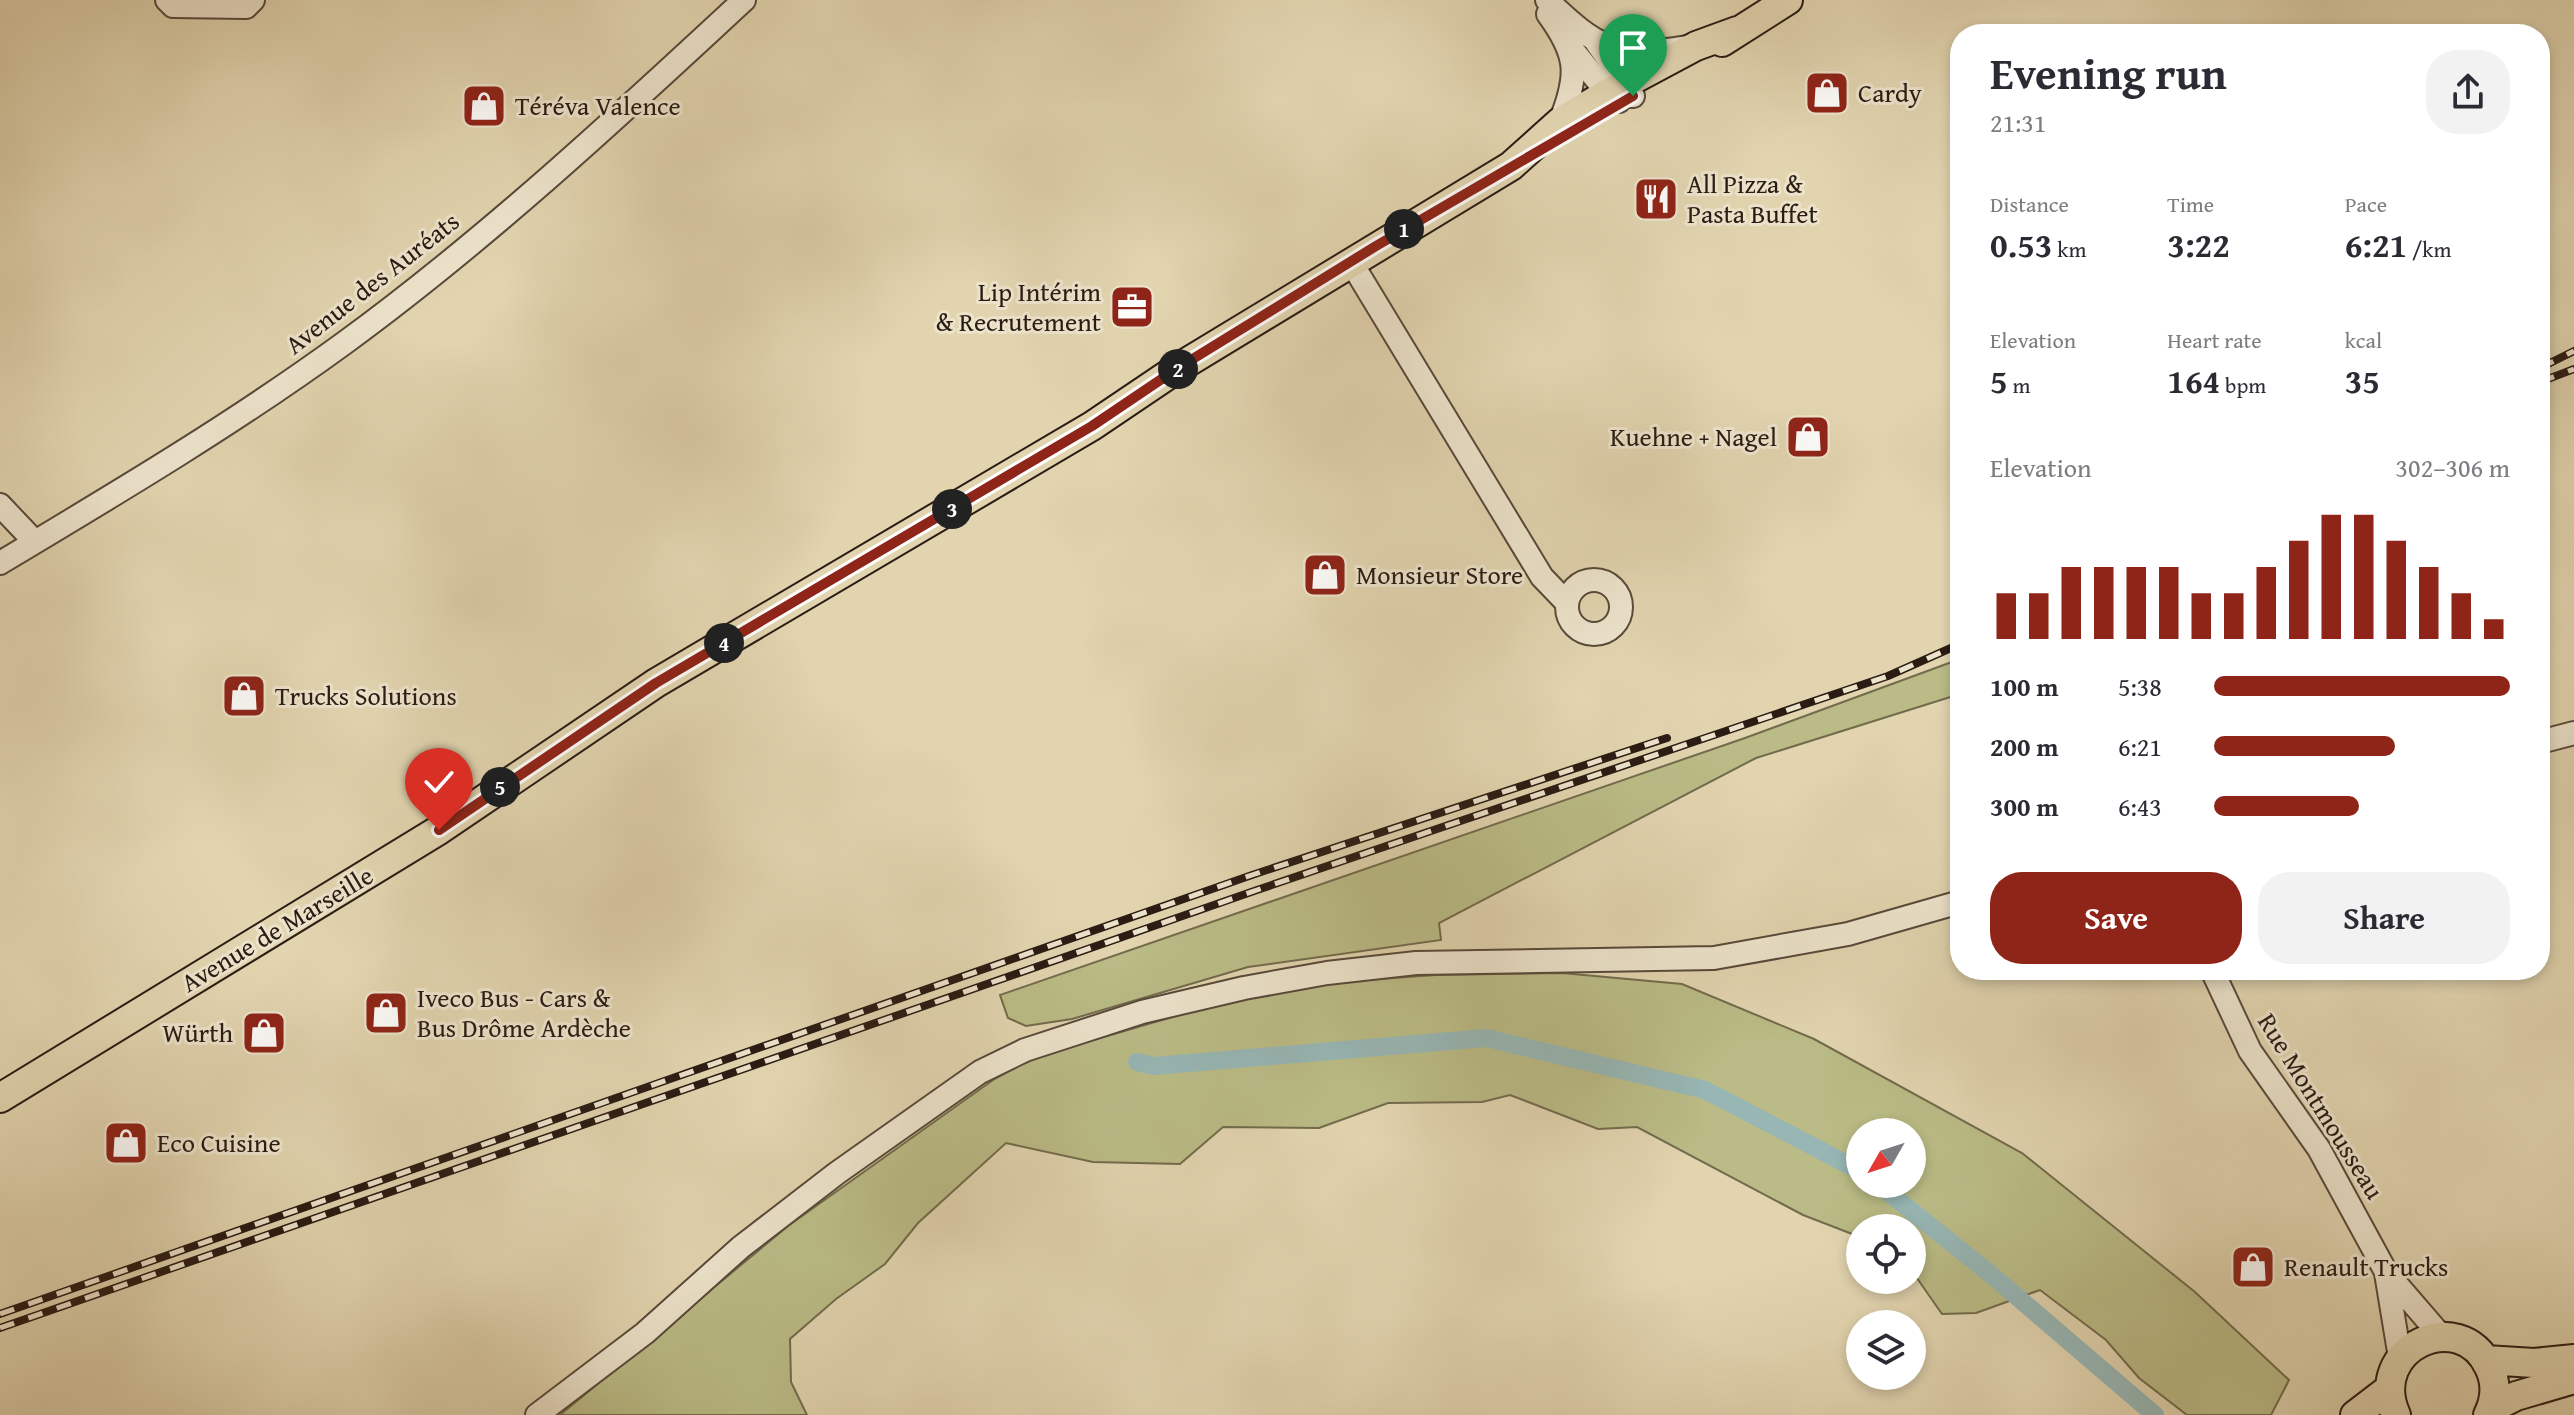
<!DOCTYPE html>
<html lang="en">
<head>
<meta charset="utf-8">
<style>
	body { margin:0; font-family:"Gentium Book Plus",serif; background:#f2f2f3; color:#2b2b33; height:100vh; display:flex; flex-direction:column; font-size:30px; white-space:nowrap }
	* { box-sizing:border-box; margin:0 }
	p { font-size:26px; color:#7c7c81 }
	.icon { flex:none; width:44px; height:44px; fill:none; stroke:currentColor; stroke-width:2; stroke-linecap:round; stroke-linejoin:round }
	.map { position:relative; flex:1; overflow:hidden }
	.sheet { position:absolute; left:1950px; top:24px; width:600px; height:956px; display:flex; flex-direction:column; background:#fff; border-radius:32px; box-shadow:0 4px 12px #0003 }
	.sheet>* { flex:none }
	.needle { width:52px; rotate:231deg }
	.fabs { position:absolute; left:1846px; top:1118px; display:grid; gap:16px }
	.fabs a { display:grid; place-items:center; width:80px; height:80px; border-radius:50%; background:#fff; box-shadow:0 4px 12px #0003; font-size:40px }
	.pin { position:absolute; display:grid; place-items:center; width:68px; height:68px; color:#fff; margin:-82px -34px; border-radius:50% 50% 50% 0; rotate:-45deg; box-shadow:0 0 8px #0007 }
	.pin .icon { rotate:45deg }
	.km { position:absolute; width:40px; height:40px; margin:-20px; border-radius:50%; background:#222; color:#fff; font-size:22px; line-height:40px; text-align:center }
	.round { display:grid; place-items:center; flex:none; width:84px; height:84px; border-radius:32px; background:#f2f2f3 }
	.summary { display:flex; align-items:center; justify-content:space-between; height:136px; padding:0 40px }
	h1 { font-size:44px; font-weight:700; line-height:60px }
	.stats { display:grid; grid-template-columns:repeat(3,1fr); gap:12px; height:136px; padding:8px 40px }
	.stats div { display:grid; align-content:center }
	.stats b { font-size:34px; font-weight:700 }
	.stats small { font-size:22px; font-weight:400 }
	.stats p { font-size:22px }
	.chart { height:224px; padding:16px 40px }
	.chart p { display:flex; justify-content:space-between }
	.chart svg { width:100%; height:144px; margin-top:8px; stroke:#8f2418; stroke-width:6 }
	.cta { display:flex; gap:16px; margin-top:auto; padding:16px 40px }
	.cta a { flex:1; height:92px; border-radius:32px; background:#8f2418; color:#fff; font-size:32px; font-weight:700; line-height:92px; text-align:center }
	.cta a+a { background:#f2f2f3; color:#2b2b33 }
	ul { padding:0 40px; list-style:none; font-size:26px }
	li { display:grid; grid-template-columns:128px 96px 1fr; align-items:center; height:60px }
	li i { height:20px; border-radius:10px; background:#8f2418 }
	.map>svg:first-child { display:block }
	.green { fill:#babb86; stroke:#726b4c; stroke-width:2; fill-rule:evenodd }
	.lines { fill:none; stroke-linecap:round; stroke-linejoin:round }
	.canal { stroke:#97b6b4; stroke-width:18 }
	.minor-casing { stroke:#58493a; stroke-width:26 }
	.major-casing { stroke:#2a1b13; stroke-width:32 }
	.minor { stroke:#ece3cb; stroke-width:22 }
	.major { stroke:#e1d4af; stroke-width:28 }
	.rail-casing { stroke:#2a1b13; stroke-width:8 }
	.rail { stroke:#ece3cb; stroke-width:5; stroke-dasharray:15; stroke-linecap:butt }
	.route-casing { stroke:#fff; stroke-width:16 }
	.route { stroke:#8f2418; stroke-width:10 }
	.labels { text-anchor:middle; stroke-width:6; stroke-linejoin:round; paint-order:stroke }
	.poi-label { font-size:26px; fill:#2a1b13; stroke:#ece3cb; text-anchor:start }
	.street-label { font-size:26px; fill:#2a1b13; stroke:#ece3cb }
</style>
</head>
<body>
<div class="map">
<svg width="2574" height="1415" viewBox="0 0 2574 1415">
	<rect width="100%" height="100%" fill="#e1d4af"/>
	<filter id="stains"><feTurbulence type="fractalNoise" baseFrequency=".0025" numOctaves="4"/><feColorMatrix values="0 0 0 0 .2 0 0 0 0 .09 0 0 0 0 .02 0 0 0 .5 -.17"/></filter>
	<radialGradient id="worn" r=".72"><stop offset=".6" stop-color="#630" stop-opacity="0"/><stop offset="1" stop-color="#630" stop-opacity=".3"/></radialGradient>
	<!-- green -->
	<path class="green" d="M 1960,659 L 1960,694 L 1756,758 L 1439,923 L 1441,940 L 1248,967 L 1072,1019 L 1026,1026 L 1008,1018 L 1000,995 L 1745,738 Z
		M 1562,973 L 1682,984 L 1814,1039 L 2022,1153 L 2195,1292 L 2289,1380 L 2271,1415 L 2187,1415 L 2139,1378 L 2106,1340 L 2040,1290 L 1976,1313 L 1942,1314 L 1912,1271 L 1912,1228 L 1860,1228 L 1860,1237 L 1803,1215 L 1637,1127 L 1598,1129 L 1510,1095 L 1482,1102 L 1388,1103 L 1319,1128 L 1223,1127 L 1180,1164 L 1093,1162 L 1006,1143 L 918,1223 L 885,1264 L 836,1299 L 790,1339 L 791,1382 L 807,1415 L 560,1415 L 788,1226 L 993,1080 L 1032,1058 L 1203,1008 L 1321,983 L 1436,975 ZM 1860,1132 L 1912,1132 L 1912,1184 L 1860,1184 Z"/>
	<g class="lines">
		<!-- canal -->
		<path class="canal" d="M 1137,1062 L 1154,1066 L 1486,1038 L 1705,1090 L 1860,1171
			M 1878,1184 L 1994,1277 L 2155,1415"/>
		<!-- minor casing -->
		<g class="minor-casing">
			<path id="minor" d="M 167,0 L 173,6 L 246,7 L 253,0
				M 1547,0 C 1598,49 1616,59 1687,47
				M 1548,14 C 1578,55 1579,75 1560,122
				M 1596,42 C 1608,60 1628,78 1619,101
				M 1571,48 L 1610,96 L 1633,96
				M 1351,262 L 1542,577 L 1567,603
				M 0,505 L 35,542
				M 0,563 C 117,493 233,424 343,344 C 483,242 617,118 744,0
				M1567 607a27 27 0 1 1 54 0a27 27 0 1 1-54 0Z
				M 2540,742 L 2574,733
				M 2212,970 L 2250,1051 L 2319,1149 L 2386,1272 L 2442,1337
				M 2386,1273 L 2400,1358
				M 537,1415 L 645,1333 L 741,1247 L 837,1173 L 980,1072 L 1025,1050 L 1142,1012 L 1244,988 L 1327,973 L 1416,963 L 1714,958 L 1848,934 L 1960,902"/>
		</g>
		<!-- major casing -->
		<g class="major-casing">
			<path id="major" d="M 1722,42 L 1788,0
				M 0,1098 L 439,830 L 656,683 L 1092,426 L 1178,368 L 1511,166 L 1560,122 L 1608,93 L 1696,46 L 1737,31
				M 2486,1360 L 2534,1363 L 2574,1359
				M 2492,1408 L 2516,1396 L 2574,1379
				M 2355,1415 L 2389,1389
				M 2396,1415 C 2366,1348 2460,1305 2489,1367 C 2497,1383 2496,1399 2488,1415"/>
		</g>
		<!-- minor -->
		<use href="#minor" class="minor"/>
		<!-- major -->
		<use href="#major" class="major"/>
		<!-- rail casing -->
		<g class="rail-casing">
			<path id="rail" d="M 2540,368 L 2574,351
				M 2540,382 L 2574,369
				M 0,1314 L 1252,875 L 1667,738
				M 0,1328 L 1257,890 L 1888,676 L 1960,644"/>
		</g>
		<!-- rail -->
		<use href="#rail" class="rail"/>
	</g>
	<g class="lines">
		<!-- route casing -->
		<g class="route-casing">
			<path id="route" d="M 439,830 L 656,683 L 1092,426 L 1178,368 L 1376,246 L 1633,96"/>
		</g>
		<!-- route -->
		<use href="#route" class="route"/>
	</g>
	<!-- icons -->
	<defs>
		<g id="shop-square" transform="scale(2.3)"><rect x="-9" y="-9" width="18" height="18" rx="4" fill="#8f2418" stroke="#ece3cb"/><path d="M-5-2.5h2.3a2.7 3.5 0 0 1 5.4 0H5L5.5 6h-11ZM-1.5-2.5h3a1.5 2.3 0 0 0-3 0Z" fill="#fff"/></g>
		<g id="restaurant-square" transform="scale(2.3)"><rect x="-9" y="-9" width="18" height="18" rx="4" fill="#8f2418" stroke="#ece3cb"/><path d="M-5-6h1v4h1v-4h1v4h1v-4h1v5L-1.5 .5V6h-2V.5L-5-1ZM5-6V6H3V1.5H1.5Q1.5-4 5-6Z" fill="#fff"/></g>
		<g id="office-square" transform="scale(2.3)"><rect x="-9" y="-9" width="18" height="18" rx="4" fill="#8f2418" stroke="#ece3cb"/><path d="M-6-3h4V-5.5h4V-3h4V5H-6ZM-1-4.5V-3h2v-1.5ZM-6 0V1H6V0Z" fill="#fff"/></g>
	</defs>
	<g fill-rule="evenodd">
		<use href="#shop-square" x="1827" y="93"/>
		<use href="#shop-square" x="484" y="106"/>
		<use href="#restaurant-square" x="1656" y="199"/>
		<use href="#office-square" x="1132" y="307"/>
		<use href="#shop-square" x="1808" y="437"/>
		<use href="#shop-square" x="1325" y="575"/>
		<use href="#shop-square" x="244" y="696"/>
		<use href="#shop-square" x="386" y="1013"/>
		<use href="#shop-square" x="264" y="1033"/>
		<use href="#shop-square" x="126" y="1143"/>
		<use href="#shop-square" x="2253" y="1267"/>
	</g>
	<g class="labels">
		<!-- poi labels -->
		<g class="poi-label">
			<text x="1858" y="102">Cardy</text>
			<text x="515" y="115">Téréva Valence</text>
			<text x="1687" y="193">All Pizza &amp;<tspan x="1687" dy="30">Pasta Buffet</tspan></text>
			<text x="1101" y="301" text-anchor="end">Lip Intérim<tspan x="1101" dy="30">&amp; Recrutement</tspan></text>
			<text x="1777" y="446" text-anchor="end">Kuehne + Nagel</text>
			<text x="1356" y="584">Monsieur Store</text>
			<text x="275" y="705">Trucks Solutions</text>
			<text x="417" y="1007">Iveco Bus - Cars &amp;<tspan x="417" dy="30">Bus Drôme Ardèche</tspan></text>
			<text x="233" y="1042" text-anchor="end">Würth</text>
			<text x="157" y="1152">Eco Cuisine</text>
			<text x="2284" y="1276">Renault Trucks</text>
		</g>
		<!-- street labels -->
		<g class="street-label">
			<text transform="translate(372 283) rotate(-38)" y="9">Avenue des Auréats</text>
			<text transform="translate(277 929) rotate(-31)" y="9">Avenue de Marseille</text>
			<text transform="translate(2321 1106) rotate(58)" y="9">Rue Montmousseau</text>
		</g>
	</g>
	<rect width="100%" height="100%" filter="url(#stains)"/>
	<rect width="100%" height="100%" fill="url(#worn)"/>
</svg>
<div class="fabs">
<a><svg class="needle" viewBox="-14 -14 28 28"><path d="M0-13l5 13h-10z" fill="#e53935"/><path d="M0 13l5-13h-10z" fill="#7c7c81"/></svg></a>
<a><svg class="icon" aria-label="locate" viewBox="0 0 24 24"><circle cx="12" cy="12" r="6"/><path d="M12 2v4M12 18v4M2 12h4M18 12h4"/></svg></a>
<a><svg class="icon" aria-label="layers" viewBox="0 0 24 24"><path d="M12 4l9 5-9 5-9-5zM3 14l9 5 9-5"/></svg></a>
</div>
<div class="pin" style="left:1633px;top:96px;background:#1e9e55"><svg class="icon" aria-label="arrive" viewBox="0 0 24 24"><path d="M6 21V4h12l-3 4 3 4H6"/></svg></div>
<div class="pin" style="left:439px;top:830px;background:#d93025"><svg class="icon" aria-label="check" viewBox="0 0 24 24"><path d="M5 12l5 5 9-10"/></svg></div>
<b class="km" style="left:1404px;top:229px">1</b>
<b class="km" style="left:1178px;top:369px">2</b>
<b class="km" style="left:952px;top:509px">3</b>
<b class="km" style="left:724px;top:643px">4</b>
<b class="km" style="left:500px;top:787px">5</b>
<section class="sheet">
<div class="summary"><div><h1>Evening run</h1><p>21:31</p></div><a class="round"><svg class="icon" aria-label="share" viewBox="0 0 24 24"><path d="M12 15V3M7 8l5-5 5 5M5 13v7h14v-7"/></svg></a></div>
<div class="stats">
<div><p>Distance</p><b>0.53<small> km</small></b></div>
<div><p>Time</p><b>3:22</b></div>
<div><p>Pace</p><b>6:21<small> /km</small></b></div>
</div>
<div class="stats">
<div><p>Elevation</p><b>5<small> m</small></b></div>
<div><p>Heart rate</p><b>164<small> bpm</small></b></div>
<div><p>kcal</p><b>35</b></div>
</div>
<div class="chart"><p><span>Elevation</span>302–306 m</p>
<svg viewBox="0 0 160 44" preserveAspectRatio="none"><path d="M5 44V30M15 44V30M25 44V22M35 44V22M45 44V22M55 44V22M65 44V30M75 44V30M85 44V22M95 44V14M105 44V6M115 44V6M125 44V14M135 44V22M145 44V30M155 44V38"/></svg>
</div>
<ul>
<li><b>100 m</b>5:38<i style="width:100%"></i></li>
<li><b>200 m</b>6:21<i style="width:61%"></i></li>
<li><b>300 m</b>6:43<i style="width:49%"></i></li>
</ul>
<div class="cta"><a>Save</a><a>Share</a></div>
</section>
</div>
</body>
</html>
